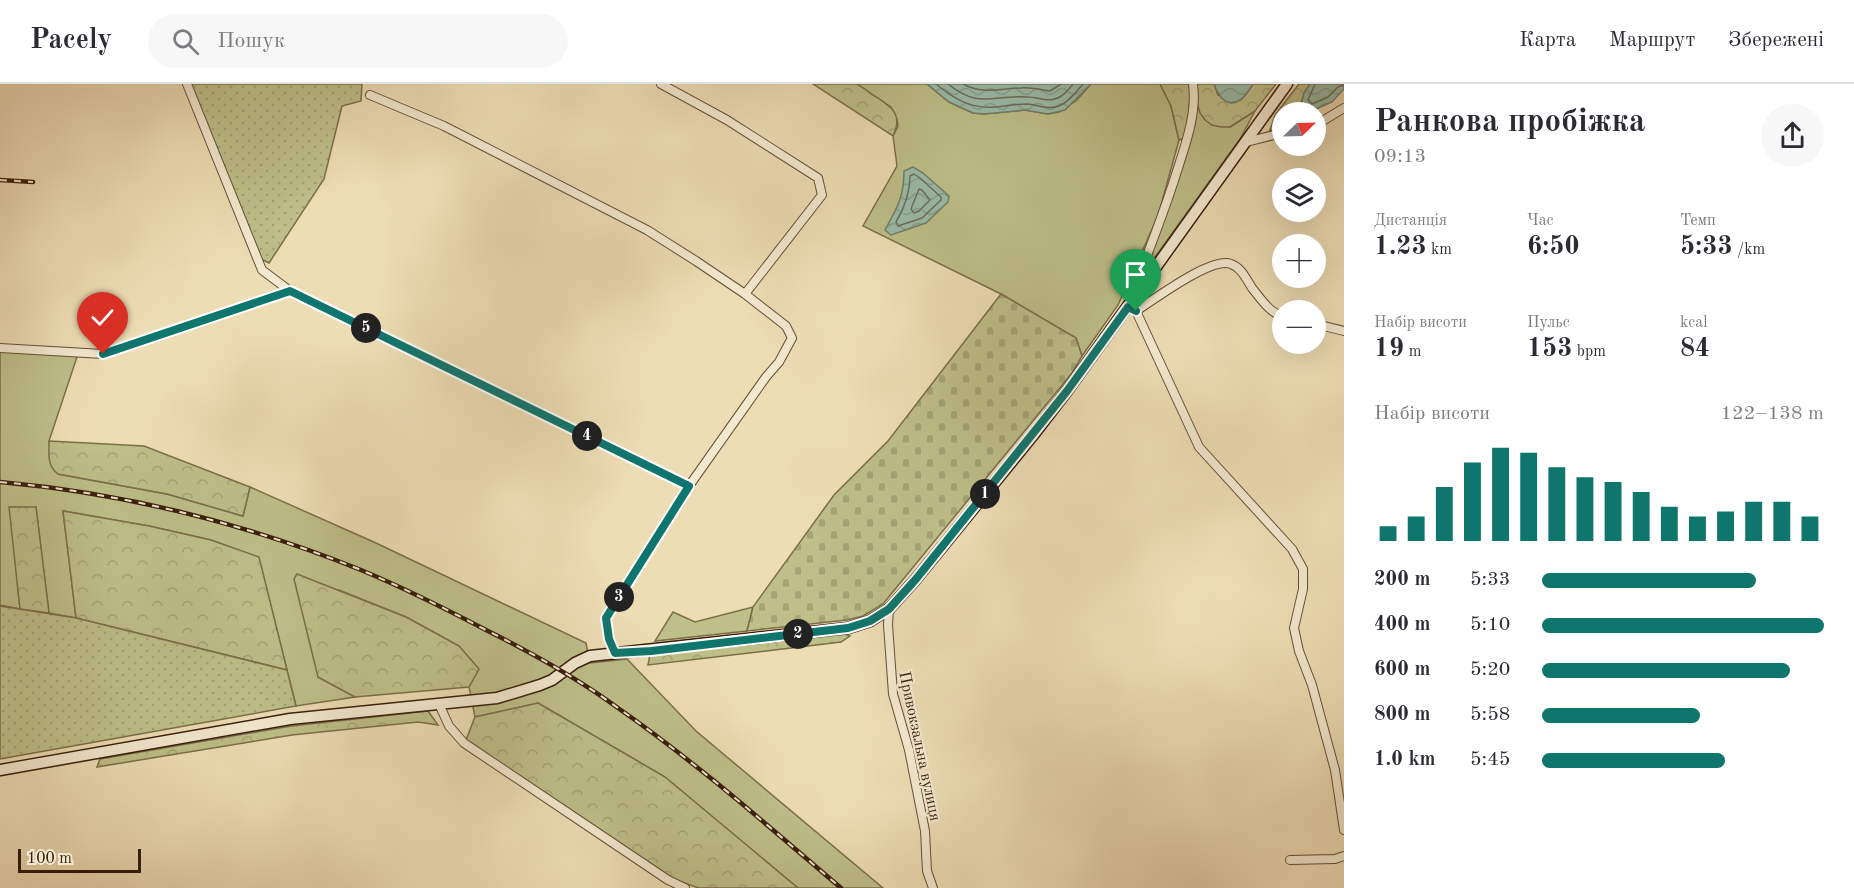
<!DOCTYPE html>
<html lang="uk">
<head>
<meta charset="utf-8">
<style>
	body { margin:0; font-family:"Old Standard TT",serif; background:#f7f7f7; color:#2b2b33; height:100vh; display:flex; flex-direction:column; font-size:22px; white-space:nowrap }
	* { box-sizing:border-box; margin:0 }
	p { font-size:20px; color:#7c7c81 }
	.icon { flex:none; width:33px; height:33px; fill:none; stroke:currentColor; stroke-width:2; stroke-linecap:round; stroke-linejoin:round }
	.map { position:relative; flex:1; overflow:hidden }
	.side { display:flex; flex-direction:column; background:#fff; width:510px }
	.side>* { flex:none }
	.needle { width:39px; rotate:67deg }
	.buttons { position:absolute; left:1272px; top:18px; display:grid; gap:12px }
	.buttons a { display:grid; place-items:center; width:54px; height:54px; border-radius:50%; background:#fff; box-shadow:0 6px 24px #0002; font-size:30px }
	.scale { position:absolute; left:18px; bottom:15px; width:123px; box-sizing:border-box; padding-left:6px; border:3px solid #391e0c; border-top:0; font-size:16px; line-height:21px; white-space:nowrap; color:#391e0c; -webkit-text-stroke:4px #f3e9cf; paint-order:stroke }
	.pin { position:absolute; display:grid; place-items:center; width:51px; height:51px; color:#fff; margin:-62px -26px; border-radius:50% 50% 50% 0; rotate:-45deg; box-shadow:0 0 6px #0007 }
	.pin .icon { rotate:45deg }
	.km { position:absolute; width:30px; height:30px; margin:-15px; border-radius:50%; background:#222; color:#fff; font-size:16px; line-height:30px; text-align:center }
	.round { display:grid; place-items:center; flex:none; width:63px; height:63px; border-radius:32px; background:#f7f7f7 }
	.overview { display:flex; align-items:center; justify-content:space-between; height:102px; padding:0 30px }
	h1 { font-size:33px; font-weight:700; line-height:45px }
	.stats { display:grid; grid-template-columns:repeat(3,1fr); gap:9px; height:102px; padding:6px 30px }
	.stats div { display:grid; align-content:center }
	.stats b { font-size:26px; font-weight:700 }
	.stats small { font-size:16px; font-weight:400 }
	.stats p { font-size:16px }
	.chart { height:168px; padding:12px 30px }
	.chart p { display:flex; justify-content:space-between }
	.chart svg { width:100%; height:108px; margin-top:6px; stroke:#0f766e; stroke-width:6 }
	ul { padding:0 30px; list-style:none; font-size:20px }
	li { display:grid; grid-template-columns:96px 72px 1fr; align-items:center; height:45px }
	li i { height:15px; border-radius:8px; background:#0f766e }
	header { display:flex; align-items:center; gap:36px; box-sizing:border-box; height:84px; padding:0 30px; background:#fff; border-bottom:2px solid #e1e1e2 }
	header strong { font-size:28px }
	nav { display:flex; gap:33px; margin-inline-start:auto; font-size:21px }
	.search { width:420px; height:54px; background:#f7f7f7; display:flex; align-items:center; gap:15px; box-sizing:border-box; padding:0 21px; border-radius:33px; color:#7c7c81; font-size:22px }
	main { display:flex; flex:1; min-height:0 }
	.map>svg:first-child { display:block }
	.grass { fill:#bebf89; stroke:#7c6e4a; stroke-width:1.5 }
	.forest { fill:url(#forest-crowns); stroke:#7c6e4a; stroke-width:1.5 }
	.cemetery { fill:url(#cemetery-stones); stroke:#7c6e4a; stroke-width:1.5 }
	.garden { fill:url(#garden-dots); stroke:#7c6e4a; stroke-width:1.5 }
	.water { fill:url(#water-waves); stroke:#737d6a; stroke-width:1.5 }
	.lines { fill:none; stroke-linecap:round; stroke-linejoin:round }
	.shore { stroke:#6a6d5a; stroke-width:1.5 }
	.minor-casing { stroke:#664e36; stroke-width:10 }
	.secondary-casing { stroke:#391e0c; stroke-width:13 }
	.minor { stroke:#f3e9cf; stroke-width:8 }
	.secondary { stroke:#f3e9cf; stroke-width:10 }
	.rail-casing { stroke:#391e0c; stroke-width:4.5 }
	.rail { stroke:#f3e9cf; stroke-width:2; stroke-dasharray:7; stroke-linecap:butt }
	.route-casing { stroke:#fff; stroke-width:12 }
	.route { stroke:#0f766e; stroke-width:8 }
	.labels { text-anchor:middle; stroke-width:4.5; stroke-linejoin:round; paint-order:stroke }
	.street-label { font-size:16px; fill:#391e0c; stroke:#f3e9cf }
</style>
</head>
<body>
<header>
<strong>Pacely</strong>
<div class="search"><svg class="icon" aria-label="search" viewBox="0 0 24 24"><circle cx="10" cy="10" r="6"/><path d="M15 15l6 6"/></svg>Пошук</div>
<nav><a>Карта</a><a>Маршрут</a><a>Збережені</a></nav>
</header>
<main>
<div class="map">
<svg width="1344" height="804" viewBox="0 0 1344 804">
	<defs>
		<pattern id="forest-crowns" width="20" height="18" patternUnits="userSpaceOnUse" patternTransform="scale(1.5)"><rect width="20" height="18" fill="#bebf89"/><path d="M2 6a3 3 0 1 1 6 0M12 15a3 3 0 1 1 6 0" fill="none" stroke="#a4a475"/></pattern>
		<pattern id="cemetery-stones" width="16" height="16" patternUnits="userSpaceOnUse" patternTransform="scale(1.5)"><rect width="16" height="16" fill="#bebf89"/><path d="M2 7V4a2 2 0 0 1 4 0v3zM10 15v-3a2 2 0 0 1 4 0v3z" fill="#a4a475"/></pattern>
		<pattern id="garden-dots" width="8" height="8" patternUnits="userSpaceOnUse" patternTransform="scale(1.5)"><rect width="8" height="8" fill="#bebf89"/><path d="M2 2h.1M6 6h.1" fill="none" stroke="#a4a475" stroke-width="1.8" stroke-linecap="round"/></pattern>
		<pattern id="water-waves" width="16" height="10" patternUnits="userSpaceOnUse" patternTransform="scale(1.5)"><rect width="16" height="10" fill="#9abca9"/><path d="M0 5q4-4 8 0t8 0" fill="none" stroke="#85a190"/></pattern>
	</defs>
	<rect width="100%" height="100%" fill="#edddb5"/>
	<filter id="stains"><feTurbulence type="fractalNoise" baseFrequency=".00333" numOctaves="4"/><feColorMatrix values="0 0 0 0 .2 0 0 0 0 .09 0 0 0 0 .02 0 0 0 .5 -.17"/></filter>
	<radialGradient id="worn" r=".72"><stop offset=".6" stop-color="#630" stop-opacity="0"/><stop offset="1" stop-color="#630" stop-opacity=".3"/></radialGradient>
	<!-- grass -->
	<path class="grass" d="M 856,0 L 927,0 L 949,18 L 973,29 L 984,30 L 1025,26 L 1048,30 L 1059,28 L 1077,16 L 1091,0 L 1160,0 L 1171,22 L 1179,56 L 1158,132 L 1118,221 L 1082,272 L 1076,254 L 1001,210 L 863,142 L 897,82 L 893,52 L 898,42 L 897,35 L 891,23 Z
		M 1194,5 L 1198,21 L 1230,43 L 1255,27 L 1240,55 L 1150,180 L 1147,179 L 1166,132 L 1188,53 Z
		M 0,264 L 78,270 L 49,357 L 58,390 L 167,410 L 243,432 L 250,403 L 376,459 L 586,559 L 590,579 L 627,575 L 696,647 L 883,804 L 798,804 L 665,693 L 538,619 L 475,633 L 469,603 L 478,584 L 459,562 L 406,533 L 339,506 L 318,593 L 355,613 L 296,622 L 259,474 L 211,456 L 149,442 L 63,427 L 76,534 L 49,529 L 36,424 L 10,423 L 20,525 L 0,521 Z
		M 753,523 L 747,547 L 655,557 L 673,528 L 695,538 Z"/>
	<!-- forest -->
	<path class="forest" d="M 813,0 C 823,0 848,0 856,0 C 862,2 868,8 873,11 C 890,22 904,29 893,52 Z
		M 1160,0 L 1214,0 L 1218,11 L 1241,16 L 1253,0 L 1276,0 L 1255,27 L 1230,43 L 1221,43 L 1212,41 L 1205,36 L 1200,29 L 1194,8 L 1188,53 L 1179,56 L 1171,22 Z
		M 1299,0 L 1310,0 C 1302,12 1304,19 1293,28 L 1282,28 L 1282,37 L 1269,49 L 1275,31 Z
		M 49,357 L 144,362 L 250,403 L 243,432 L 167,410 L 58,390 C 47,382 49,370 49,357 Z
		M 9,423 L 36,423 L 49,529 L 20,525 Z
		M 63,427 L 149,442 L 211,456 L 259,473 L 287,586 L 76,534 Z
		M 297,490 L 406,533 L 459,562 L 479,585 L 469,603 L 355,613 L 318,593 L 294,495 Z
		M 832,546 L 850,552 L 841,558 L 648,581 L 651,566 Z
		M 538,619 L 665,693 L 798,804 L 699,804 L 669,794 L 466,656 L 475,633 Z
		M 428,627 L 438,641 L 418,638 L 292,651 L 97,683 L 100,675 L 291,642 Z"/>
	<!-- cemetery -->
	<path class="cemetery" d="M 1001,210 L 1076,254 L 1082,272 L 1072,289 L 883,520 L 863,532 L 847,536 L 747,547 L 753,523 L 834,411 L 888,357 Z"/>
	<!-- garden -->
	<path class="garden" d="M 187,0 L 362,0 L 361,17 L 342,22 L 324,95 L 269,179 L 257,173 Z
		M 0,522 L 76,534 L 287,586 L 296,622 L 0,675 Z"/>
	<!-- water -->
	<path class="water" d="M 927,0 L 1091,0 L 1065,26 L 1048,30 L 1025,26 L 984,30 L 973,29 L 949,18 Z
		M 1214,0 L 1253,0 C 1250,5 1245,13 1240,16 C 1226,25 1218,11 1214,0 Z
		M 1310,0 L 1344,0 L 1344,5 L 1332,18 L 1312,27 L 1301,21 L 1304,9 Z
		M 913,83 L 923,89 L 949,112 L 948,118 L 926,139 L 891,151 L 885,146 C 897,124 904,113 904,87 Z"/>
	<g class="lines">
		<!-- shore -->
		<path class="shore" d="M 936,0 C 954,15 971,25 995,23 C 1005,22 1016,20 1027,20 C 1038,21 1048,26 1059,22 C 1069,18 1076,8 1083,0
			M 948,0 C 980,26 993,10 1028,13 C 1037,13 1047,18 1055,15 C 1063,13 1068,6 1073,0
			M 963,0 C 983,11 1000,4 1021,4 C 1031,3 1041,6 1050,7 L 1061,0
			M 1315,0 L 1308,16 L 1312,20 L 1328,13 L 1338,3 L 1344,1
			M 914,90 L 920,94 L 941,113 L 941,116 L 922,134 L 898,142 L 896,138 C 905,123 910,109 910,92 Z
			M 919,105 L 922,106 L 930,116 L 919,127 L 914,129 L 911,125 Z"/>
		<!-- minor casing -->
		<g class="minor-casing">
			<path id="minor" d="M 187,0 L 262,186 L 290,207 L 689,402
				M 1193,0 C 1197,29 1186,59 1177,87 C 1163,133 1144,177 1128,223 L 1136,227 L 1199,363 L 1292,465 L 1303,485 L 1303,505 L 1294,544 L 1299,567 L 1312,601 L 1335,686 L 1344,746
				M 370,11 L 444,42 L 647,146 L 696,177 L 745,210
				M 1316,41 L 1344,24
				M 1246,58 L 1282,49
				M 1136,227 C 1155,215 1212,172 1231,180 C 1242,184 1246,195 1252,204 C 1261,215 1269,228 1282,232
				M 1316,240 L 1344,247
				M 0,264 L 103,270 L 290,207
				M 889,525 L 888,541 L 893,610 L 909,666 L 925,747 L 927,787 L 933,804
				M 615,569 L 609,555 L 606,534 L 689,402 L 766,293 L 779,278 L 792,254 L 786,242 L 745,210 L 822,111 L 818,94 L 727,36 L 661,0
				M 439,620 L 449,642 L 464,659 L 668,796 L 685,804
				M 1290,776 L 1335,775 L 1344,772"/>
		</g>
		<!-- secondary casing -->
		<g class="secondary-casing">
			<path id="secondary" d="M 0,686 L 290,635 L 497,614 L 540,601 L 552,596 L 575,579 L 590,572 L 848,544 L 870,537 L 889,525 L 916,495 L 1034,350 L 1067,307 L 1287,0"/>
		</g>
		<!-- minor -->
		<use href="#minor" class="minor"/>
		<!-- secondary -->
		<use href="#secondary" class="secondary"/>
		<!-- rail casing -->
		<g class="rail-casing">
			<path id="rail" d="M 0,96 L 33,98
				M 0,398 C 123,409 247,440 361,486 C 404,504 446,525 486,546 C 532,569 577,594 618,624 C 697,679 768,742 841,804"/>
		</g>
		<!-- rail -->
		<use href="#rail" class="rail"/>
	</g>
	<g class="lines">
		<!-- route casing -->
		<g class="route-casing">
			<path id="route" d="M 103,270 L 290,207 L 689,402 L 606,534 L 609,555 L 615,569 L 651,567 L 848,544 L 870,537 L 889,525 L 916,495 L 1067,307 L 1128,223 L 1136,227"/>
		</g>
		<!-- route -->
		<use href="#route" class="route"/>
	</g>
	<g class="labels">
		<!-- street labels -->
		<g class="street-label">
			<text transform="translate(921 662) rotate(78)" y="6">Привокзальна вулиця</text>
		</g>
	</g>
	<rect width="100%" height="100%" filter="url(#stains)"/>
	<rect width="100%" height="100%" fill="url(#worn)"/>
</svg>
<div class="buttons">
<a><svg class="needle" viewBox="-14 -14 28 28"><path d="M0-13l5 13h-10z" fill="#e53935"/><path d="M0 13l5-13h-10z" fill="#7c7c81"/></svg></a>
<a><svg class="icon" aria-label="layers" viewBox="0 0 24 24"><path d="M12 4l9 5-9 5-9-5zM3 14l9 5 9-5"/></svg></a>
<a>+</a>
<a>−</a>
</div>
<div class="scale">100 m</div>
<div class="pin" style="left:1136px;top:227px;background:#1e9e55"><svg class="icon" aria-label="arrive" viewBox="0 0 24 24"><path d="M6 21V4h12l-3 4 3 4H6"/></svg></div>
<div class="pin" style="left:103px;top:270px;background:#d93025"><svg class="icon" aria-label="check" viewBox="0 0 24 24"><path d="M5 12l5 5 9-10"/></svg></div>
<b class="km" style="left:985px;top:410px">1</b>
<b class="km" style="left:798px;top:550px">2</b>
<b class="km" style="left:619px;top:513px">3</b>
<b class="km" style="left:587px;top:352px">4</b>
<b class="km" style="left:366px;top:244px">5</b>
</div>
<section class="side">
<div class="overview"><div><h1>Ранкова пробіжка</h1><p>09:13</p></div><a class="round"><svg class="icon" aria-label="share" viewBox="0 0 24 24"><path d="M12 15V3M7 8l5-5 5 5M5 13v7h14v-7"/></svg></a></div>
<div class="stats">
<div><p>Дистанція</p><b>1.23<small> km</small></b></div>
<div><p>Час</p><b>6:50</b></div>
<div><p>Темп</p><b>5:33<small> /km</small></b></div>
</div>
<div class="stats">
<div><p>Набір висоти</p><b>19<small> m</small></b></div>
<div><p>Пульс</p><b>153<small> bpm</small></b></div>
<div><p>kcal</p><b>84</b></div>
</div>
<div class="chart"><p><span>Набір висоти</span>122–138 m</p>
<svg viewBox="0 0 160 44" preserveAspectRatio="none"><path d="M5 44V38M15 44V34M25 44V22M35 44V12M45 44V6M55 44V8M65 44V14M75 44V18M85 44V20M95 44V24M105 44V30M115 44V34M125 44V32M135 44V28M145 44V28M155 44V34"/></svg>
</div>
<ul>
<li><b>200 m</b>5:33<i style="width:76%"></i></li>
<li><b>400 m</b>5:10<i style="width:100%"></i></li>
<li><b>600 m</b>5:20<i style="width:88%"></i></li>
<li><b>800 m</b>5:58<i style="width:56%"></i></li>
<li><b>1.0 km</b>5:45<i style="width:65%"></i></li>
</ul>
</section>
</main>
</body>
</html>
